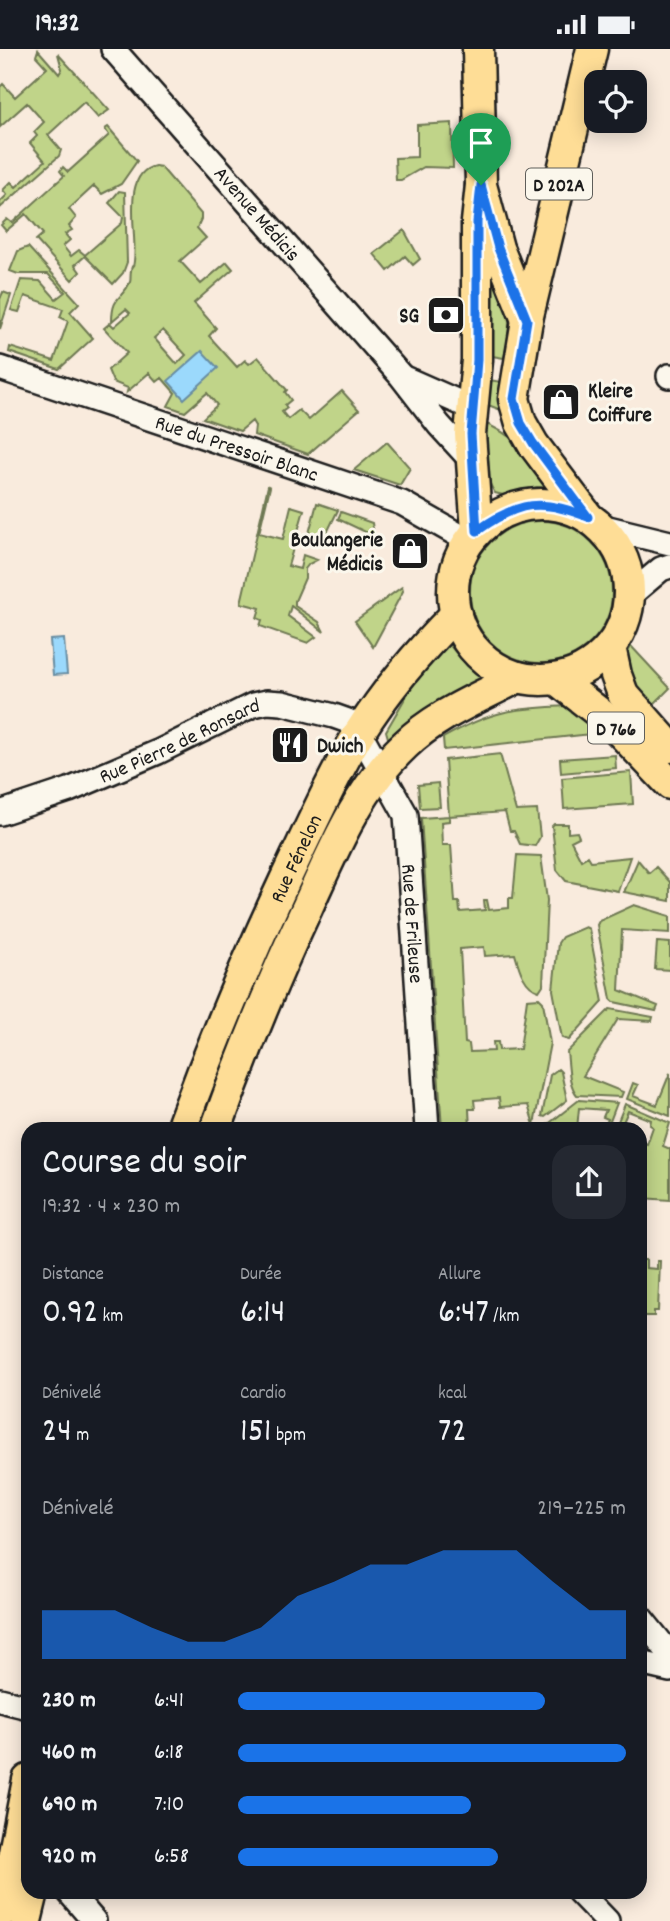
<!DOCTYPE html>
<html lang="fr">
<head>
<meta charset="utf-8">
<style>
	body { margin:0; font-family:Dekko,sans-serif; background:#242831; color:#f1f3f6; height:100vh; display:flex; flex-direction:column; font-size:26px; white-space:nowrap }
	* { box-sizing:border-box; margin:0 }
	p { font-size:23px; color:#9ea1a6 }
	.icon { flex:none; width:38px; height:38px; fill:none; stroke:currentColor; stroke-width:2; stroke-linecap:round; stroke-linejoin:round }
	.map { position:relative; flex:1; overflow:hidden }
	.details { position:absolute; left:21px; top:1073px; width:626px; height:777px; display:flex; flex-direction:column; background:#171b24; border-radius:21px; box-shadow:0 4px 18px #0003 }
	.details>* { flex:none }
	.buttons { position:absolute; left:584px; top:21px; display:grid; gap:14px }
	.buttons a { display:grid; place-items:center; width:63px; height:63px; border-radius:14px; background:#171b24; box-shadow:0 4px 18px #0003; font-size:35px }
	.pin { position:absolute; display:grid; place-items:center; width:60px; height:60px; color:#fff; margin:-72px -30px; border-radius:50% 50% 50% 0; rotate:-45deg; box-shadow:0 0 7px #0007 }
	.pin .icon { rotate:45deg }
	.round { display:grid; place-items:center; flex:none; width:74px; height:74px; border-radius:21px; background:#242831 }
	.head { display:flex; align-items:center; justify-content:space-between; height:119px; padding:0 21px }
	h1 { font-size:38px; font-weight:600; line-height:52px }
	.figures { display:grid; grid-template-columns:repeat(3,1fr); gap:10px; height:119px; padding:7px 21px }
	.figures div { display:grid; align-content:center }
	.figures b { font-size:35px; font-weight:600 }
	.figures small { font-size:19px; font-weight:400 }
	.figures p { font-size:19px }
	.chart { height:196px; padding:14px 21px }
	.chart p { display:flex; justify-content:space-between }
	.chart svg { width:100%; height:126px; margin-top:7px; fill:#1a73e8; opacity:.7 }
	ul { padding:0 21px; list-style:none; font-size:23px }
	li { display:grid; grid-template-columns:112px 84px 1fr; align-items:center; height:52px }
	li i { height:18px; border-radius:9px; background:#1a73e8 }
	.status { display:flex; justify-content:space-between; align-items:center; height:49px; padding:0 35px; background:#171b24; direction:ltr }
	.status svg { height:19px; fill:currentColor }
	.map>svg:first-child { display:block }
	.green { fill:#c0d489; stroke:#6e7852; stroke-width:2; fill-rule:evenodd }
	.water { fill:#9bd9fc; stroke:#688da2; stroke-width:2 }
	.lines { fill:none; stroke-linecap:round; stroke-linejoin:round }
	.minor-casing { stroke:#1c1c1c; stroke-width:28 }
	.major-casing { stroke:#1c1c1c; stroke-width:35 }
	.minor { stroke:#fbf7ec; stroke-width:23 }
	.major { stroke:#fedd96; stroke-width:30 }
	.route-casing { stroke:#fff; stroke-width:14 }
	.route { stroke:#1a73e8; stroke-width:9 }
	.labels { text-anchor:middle; stroke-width:6; stroke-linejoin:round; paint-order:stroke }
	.shield { fill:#fbf7ec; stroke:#5f5e5a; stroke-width:2 }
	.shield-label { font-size:19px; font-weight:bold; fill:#1c1c1c }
	.street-label { font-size:21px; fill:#1c1c1c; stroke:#fbf7ec }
	.poi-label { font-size:21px; font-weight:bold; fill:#1c1c1c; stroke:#fbf7ec; text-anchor:end }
</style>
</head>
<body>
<div class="status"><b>19:32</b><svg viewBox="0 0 49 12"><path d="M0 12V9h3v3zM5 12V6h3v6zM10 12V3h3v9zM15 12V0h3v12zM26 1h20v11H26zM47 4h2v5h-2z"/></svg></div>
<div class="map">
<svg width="670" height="1872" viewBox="0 0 670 1872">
	<rect width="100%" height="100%" fill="#f9ebdd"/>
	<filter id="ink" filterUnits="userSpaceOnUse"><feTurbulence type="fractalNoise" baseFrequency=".0143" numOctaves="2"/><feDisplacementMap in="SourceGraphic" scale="14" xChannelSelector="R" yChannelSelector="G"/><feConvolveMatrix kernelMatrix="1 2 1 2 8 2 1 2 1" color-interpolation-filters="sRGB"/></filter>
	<g filter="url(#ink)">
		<!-- green -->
		<path class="green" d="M 38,1 L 59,25 L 62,20 L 58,5 L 109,61 L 98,69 L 84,53 L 48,86 L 61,101 L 59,107 L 0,159 L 0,153 L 7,146 L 3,141 L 11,133 L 16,138 L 45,112 L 30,94 L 37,87 L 34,83 L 44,73 L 27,54 L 0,78 L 0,38 L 3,35 L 15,48 L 47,19 L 36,7 Z
			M 452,74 L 453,119 L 424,118 L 401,131 L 396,131 L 395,109 L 417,108 L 417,76 Z
			M 108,78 L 137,112 L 121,135 L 102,145 L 94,137 L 69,160 L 76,169 L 69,177 L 72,181 L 65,185 L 70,191 L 63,197 L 71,207 L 79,201 L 85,206 L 122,174 L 123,168 L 109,154 L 119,142 L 125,143 L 127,213 L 123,224 L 113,235 L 85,207 L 75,216 L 80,223 L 72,231 L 36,191 L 43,185 L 26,165 L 6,182 L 1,176 L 7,170 L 12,174 L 64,127 L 60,122 L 63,118 L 68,123 L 109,86 L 105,80 Z
			M 155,117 L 161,118 L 201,165 L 201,170 L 197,179 L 206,189 L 180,212 L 201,235 L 227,213 L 233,220 L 194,254 L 216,279 L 209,287 L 237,318 L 245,311 L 249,315 L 258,308 L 287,341 L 285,343 L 291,351 L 285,356 L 287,359 L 282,363 L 288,370 L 299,361 L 309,371 L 342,342 L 359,361 L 308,405 L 254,386 L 255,377 L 252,372 L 240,382 L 203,369 L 217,356 L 207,344 L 185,363 L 168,357 L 175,344 L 162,329 L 157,333 L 149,324 L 127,343 L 128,339 L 113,333 L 108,321 L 127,304 L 104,279 L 110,274 L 114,278 L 130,264 L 126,260 L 112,272 C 112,246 123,250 130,233 C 131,231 130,225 131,222 C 132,212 133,222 134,212 C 138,188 120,124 155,117 ZM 163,281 L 186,306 L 177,315 L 154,289 Z
			M 404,181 L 420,210 L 413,216 L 405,207 L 388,222 L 374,205 Z
			M 28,198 L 79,254 L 70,263 L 93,289 L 59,320 L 9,303 L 10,298 L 54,312 L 68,272 L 60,268 L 63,260 L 25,247 L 19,263 L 11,261 L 21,231 L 40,232 L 56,250 L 65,243 L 48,225 L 18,225 L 10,222 L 18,202 Z
			M 486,221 L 495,221 C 508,259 514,267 504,309 L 486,306 Z
			M 3,243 L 11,246 L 0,280 L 0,250 Z
			M 484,330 L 501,333 L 501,361 L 483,354 Z
			M 482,373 C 520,388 530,409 554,440 L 537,438 L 503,446 L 495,444 C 482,425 481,395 482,373 Z
			M 387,393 L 410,419 L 400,436 L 354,421 Z
			M 268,437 L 270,438 L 259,484 L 283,490 L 291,457 L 304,461 L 288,517 L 300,520 L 303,506 L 317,511 L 309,515 L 305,520 L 305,529 L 295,552 L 295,557 L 319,573 L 324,583 L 291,557 L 288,567 L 316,588 L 308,594 L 260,577 L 262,571 L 257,569 L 260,559 L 241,554 Z
			M 317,454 L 338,461 L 321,496 L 308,488 Z
			M 341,463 L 372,474 L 374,487 L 338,470 Z
			M470 543a71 71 0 1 1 142 0a71 71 0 1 1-142 0Z
			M 402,538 L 403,542 L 373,598 L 355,572 Z
			M 444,589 L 461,610 L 483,629 L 421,666 L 393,690 L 388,689 L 386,682 L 411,639 L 421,610 Z
			M 631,597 L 670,639 L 647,662 L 634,648 L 625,610 Z
			M 570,657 L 609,683 L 444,701 L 443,689 C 492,661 515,659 570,657 Z
			M 500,705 L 516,762 L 537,761 L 540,788 L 535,797 L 520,795 L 514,782 L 510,782 L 505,763 L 449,767 L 449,772 L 441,773 L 442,796 L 451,796 L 455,853 L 459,853 L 460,863 L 485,861 L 484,851 L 487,851 L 489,861 L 509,859 L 509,849 L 513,849 L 517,806 L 541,807 L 547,851 L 543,936 L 539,942 C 524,938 519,919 515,905 L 485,907 L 484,898 L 460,900 L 465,994 L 469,995 L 470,1003 L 494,1002 L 493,993 L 498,993 L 499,1001 L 520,1000 L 527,950 L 539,949 L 543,953 L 550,994 L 534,1076 L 528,1056 L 500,1058 L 499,1049 L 474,1051 L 475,1060 L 469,1060 L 470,1080 L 442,1080 L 421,769 L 449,767 L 445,711 Z
			M 615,706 L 616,719 L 561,724 L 560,710 Z
			M 631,723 L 633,755 L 564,760 L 562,729 Z
			M 438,734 L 440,758 L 420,759 L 418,736 Z
			M 554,775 L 568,775 L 568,784 L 577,783 L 579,788 L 571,792 L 581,811 L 588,807 L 591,812 L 630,808 L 618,842 L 566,832 L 557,821 L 552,777 Z
			M 638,811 L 649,824 L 656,818 L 670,833 L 670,852 L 624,843 Z
			M 634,856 L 670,867 L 670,884 L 622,881 L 619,941 L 658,957 L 656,962 L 614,953 L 611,950 L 597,876 L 599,872 Z
			M 585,878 L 589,880 L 603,953 L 569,991 L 562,989 L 553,941 L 558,894 L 562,888 Z
			M 657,893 L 670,894 L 670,921 L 655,920 Z
			M 610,960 L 653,968 L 652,972 L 618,970 L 583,1027 L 623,1043 L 621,1048 L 577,1046 C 568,1035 569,1017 567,1003 Z
			M 558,1020 L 561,1023 L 567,1051 L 545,1068 L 542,1067 L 550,1026 Z
			M 670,1024 L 670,1067 L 627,1050 L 633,1034 L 638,1036 L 633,1047 L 657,1056 Z
			M 579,1051 L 617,1054 L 607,1080 L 604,1080 L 608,1070 L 603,1068 L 606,1061 L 579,1059 L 577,1080 L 542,1080 Z
			M 625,1055 L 670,1074 L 663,1097 L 670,1100 L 670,1151 L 641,1149 L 641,1099 L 643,1094 L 647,1095 L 653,1078 L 650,1076 L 651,1071 L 628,1062 L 620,1080 L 615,1080 Z
			M 641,1211 L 646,1211 L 646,1219 L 657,1220 L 657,1212 L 660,1212 L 658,1262 L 654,1262 L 654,1267 L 641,1267 Z"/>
		<!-- water -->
		<path class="water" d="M 202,302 L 218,319 L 184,350 L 168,332 Z
			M 64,590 L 67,625 L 53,626 L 50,591 Z"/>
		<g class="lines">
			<!-- minor casing -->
			<g class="minor-casing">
				<g id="minor">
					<path id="s1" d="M 113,0 L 401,327 L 439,376 L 473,413"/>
					<path id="s2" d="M 0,319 L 402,454 L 469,492"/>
					<path d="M 669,327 L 670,327"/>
					<path d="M 404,329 L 472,359"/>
					<path d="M 600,477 L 670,494"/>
					<path d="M 629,547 L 661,520 L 670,517"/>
					<path id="s3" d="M 0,764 L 69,741 L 158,703 L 253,656 L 267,653 L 282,654 L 334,667 L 348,672 L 360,684 L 406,766 L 427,1080"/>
					<path d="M 640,1568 L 670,1605"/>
					<path d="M 640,1614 L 670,1621"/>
					<path d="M 0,1651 L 28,1658"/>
					<path d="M 69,1843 L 94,1872"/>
					<path d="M 579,1843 L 607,1872"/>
				</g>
			</g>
			<!-- major casing -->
			<g class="major-casing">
				<g id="major">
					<path d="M 478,0 L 481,136 L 498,199 L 527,271"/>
					<circle cx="541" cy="543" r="88"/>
					<path d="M 588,468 L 533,395 L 521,374 L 514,350 L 527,271 L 592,0"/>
					<path d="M 477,482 L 470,385 L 477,311 L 477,173 L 481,136"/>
					<path d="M 610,598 L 616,626 L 623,645 L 670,698"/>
					<path d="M 556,630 L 611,673 L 670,735"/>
					<path id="s4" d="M 181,1080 C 212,995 247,912 285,831 C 309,781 331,731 359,684 C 386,641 420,601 456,565"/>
					<path d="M 216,1080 C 243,1005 273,931 307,859 C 333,802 358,740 405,696 C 437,665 479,649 518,628"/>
					<path d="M 0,1864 L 13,1809 L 28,1731"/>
					<path d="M 26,1872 L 33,1843"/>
				</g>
			</g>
			<!-- minor -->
			<use href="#minor" class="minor"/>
			<!-- major -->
			<use href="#major" class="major"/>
		</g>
	</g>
	<g class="lines" filter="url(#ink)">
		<!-- route casing -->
		<g class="route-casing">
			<path id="route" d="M 481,136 L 498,199 L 527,271 L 514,350 L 521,374 L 533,394 L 588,468 C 541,449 519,452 477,482 L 471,385 L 477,311 L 477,173 Z"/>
		</g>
		<!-- route -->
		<use href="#route" class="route"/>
	</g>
	<!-- icons -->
	<defs>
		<g id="bank-square" transform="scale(2.0125)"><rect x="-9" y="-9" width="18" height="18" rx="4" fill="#1c1c1c" stroke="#fbf7ec"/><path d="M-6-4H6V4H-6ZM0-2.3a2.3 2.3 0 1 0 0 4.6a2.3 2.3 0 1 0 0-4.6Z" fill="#fff"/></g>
		<g id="shop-square" transform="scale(2.0125)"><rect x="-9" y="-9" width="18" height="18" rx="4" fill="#1c1c1c" stroke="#fbf7ec"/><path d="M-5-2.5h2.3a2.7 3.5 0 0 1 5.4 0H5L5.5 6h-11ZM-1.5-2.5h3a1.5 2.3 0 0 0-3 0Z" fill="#fff"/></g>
		<g id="restaurant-square" transform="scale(2.0125)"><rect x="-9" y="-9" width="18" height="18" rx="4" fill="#1c1c1c" stroke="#fbf7ec"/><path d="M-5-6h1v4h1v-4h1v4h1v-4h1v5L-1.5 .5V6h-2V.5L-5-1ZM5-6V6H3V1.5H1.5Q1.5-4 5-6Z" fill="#fff"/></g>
	</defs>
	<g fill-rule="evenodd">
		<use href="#bank-square" x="446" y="266"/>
		<use href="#shop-square" x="561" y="353"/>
		<use href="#shop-square" x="410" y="502"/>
		<use href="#restaurant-square" x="290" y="696"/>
	</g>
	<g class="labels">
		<!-- shield labels -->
		<g class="shield">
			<rect x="526" y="119.5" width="66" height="31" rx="5"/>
			<rect x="588" y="663.5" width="56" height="31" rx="5"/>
		</g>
		<g class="shield-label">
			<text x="559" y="142">D 202A</text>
			<text x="616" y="686">D 766</text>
		</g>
		<!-- street labels -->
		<g class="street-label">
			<text dy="7" stroke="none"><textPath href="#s1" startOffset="219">Avenue Médicis</textPath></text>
			<text dy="7" stroke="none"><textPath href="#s2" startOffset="250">Rue du Pressoir Blanc</textPath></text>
			<text dy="7" stroke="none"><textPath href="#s3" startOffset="194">Rue Pierre de Ronsard</textPath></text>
			<text dy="7" stroke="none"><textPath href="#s4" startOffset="294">Rue Fénelon</textPath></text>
			<text dy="7" stroke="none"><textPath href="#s3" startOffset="593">Rue de Frileuse</textPath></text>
		</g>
		<!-- poi labels -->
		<g class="poi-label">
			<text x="419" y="273">SG</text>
			<text x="588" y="348" text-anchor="start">Kleire<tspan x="588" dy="24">Coiffure</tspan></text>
			<text x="383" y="497">Boulangerie<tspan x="383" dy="24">Médicis</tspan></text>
			<text x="317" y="703" text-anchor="start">Dwich</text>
		</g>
	</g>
</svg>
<div class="buttons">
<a><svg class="icon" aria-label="locate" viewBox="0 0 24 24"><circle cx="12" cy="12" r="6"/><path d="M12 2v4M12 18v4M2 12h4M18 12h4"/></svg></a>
</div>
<div class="pin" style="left:481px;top:136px;background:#1e9e55"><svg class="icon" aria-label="arrive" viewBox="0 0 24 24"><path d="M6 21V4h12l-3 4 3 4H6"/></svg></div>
<section class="details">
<div class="head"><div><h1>Course du soir</h1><p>19:32 · 4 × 230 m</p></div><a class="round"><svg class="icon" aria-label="share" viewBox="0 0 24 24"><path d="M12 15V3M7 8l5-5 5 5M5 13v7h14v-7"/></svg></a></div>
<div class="figures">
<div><p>Distance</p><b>0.92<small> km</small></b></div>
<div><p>Durée</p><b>6:14</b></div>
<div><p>Allure</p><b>6:47<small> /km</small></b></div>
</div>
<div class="figures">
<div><p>Dénivelé</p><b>24<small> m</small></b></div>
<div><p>Cardio</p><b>151<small> bpm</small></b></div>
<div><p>kcal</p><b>72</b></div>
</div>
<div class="chart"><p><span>Dénivelé</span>219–225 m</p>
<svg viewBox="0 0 160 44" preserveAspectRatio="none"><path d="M0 44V27L10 27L20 27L30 33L40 38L50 38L60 33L70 22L80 17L90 11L100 11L110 6L120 6L130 6L140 17L150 27L160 27V44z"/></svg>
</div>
<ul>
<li><b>230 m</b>6:41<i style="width:79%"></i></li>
<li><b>460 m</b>6:18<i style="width:100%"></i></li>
<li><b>690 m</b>7:10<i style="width:60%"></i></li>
<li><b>920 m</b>6:58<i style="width:67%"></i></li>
</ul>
</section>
</div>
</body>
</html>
